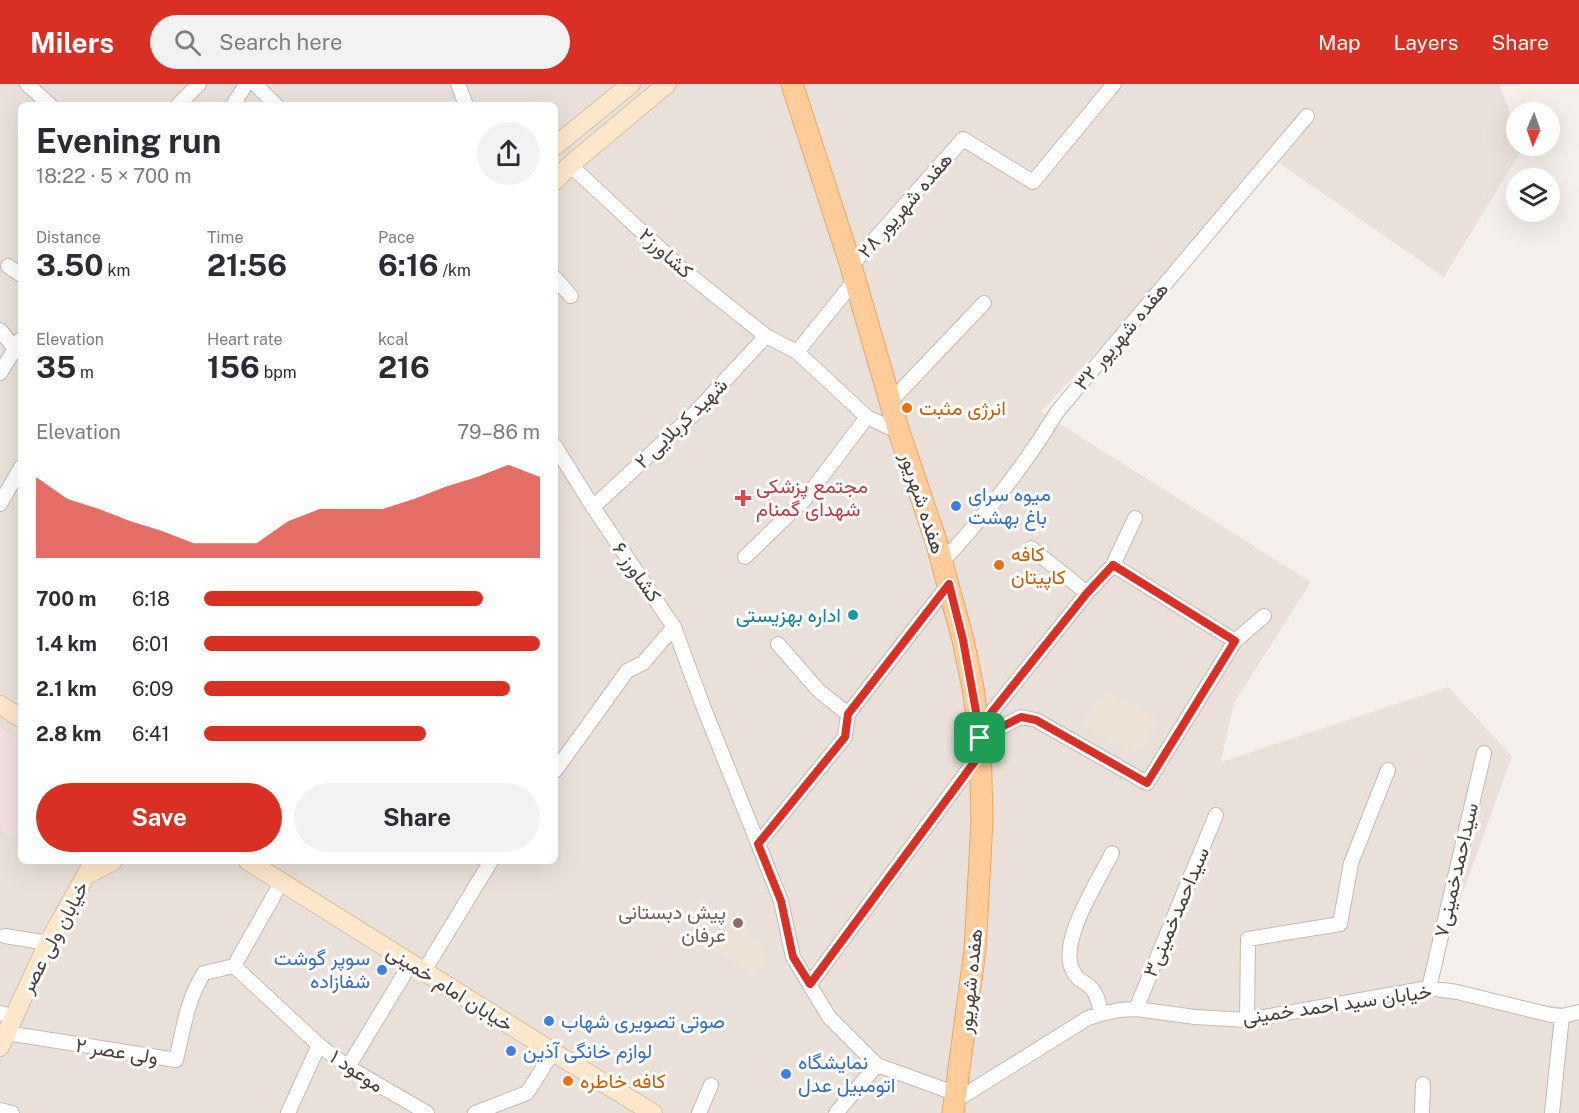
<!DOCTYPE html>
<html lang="en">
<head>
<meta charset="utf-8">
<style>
	body { margin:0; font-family:"Public Sans",Vazirmatn,sans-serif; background:#f2f2f3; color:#2b2b33; height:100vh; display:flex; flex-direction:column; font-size:22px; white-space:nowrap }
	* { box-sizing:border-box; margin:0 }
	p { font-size:20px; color:#7c7c81 }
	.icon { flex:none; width:33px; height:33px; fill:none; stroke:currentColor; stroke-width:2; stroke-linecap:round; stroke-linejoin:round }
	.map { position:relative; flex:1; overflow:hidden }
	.details { position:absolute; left:18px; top:18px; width:540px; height:762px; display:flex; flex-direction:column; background:#fff; border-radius:9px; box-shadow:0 6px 24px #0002 }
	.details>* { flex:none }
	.needle { width:39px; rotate:182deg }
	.tools { position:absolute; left:1506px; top:18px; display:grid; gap:12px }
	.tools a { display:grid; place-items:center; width:54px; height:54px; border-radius:50%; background:#fff; box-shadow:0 6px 24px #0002; font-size:30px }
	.pin { position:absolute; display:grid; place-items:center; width:51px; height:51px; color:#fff; margin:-26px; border-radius:12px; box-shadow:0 3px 9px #0006 }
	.round { display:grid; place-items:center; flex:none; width:63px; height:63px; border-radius:32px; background:#f2f2f3 }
	.summary { display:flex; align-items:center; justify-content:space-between; height:102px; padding:0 18px }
	h1 { font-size:33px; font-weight:700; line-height:45px }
	.stats { display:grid; grid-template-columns:repeat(3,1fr); gap:9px; height:102px; padding:6px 18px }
	.stats div { display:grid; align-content:center }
	.stats b { font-size:30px; font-weight:700 }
	.stats small { font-size:16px; font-weight:400 }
	.stats p { font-size:16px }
	.chart { height:168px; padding:12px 18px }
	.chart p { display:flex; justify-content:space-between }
	.chart svg { width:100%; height:108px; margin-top:6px; fill:#d93025; opacity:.7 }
	.primary-button { display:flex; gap:12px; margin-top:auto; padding:12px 18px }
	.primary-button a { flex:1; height:69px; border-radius:36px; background:#d93025; color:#fff; font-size:24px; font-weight:700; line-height:69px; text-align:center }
	.primary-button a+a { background:#f2f2f3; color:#2b2b33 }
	ul { padding:0 18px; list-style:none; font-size:20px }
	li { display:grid; grid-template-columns:96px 72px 1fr; align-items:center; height:45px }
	li i { height:15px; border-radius:8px; background:#d93025 }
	header { display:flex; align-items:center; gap:36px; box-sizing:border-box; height:84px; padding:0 30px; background:#d93025; color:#fff }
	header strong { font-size:28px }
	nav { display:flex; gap:33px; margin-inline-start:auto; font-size:21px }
	.search { width:420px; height:54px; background:#f2f2f3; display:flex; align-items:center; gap:15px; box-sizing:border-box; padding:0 21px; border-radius:33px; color:#7c7c81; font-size:22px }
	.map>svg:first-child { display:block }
	.residential { fill:#e9e1d9; fill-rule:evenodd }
	.education { fill:#eee2d5 }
	.medical { fill:#f5dfe0 }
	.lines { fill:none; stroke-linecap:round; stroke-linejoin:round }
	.minor-casing { stroke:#c4b8b0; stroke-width:16 }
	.secondary-casing { stroke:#d8bc9d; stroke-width:20 }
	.primary-casing { stroke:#e5a569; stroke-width:23 }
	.minor { stroke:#fff; stroke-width:14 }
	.secondary { stroke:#ffe7cb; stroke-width:18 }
	.primary { stroke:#ffcc9a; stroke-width:21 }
	.route-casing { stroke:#fff; stroke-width:12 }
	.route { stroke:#d93025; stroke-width:8 }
	.food-dot { fill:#e8710a; stroke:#fff; stroke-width:2 }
	.health-dot { fill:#e0444e; stroke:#fff; stroke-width:2 }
	.shop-dot { fill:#3f7fe0; stroke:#fff; stroke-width:2 }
	.culture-dot { fill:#0f9aa8; stroke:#fff; stroke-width:2 }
	.education-dot { fill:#8d6e63; stroke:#fff; stroke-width:2 }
	.labels { text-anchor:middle; stroke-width:6; stroke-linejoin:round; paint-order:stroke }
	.street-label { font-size:20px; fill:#4a3f38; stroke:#fff }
	.food-label { font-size:20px; fill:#c56008; stroke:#fff; text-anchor:start }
	.health-label { font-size:20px; fill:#be3a42; stroke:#fff; text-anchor:start }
	.shop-label { font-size:20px; fill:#366cbe; stroke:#fff; text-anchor:start }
	.culture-label { font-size:20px; fill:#0d838f; stroke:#fff; text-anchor:end }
	.education-label { font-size:20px; fill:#785e54; stroke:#fff; text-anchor:end }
</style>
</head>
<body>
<header>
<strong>Milers</strong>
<div class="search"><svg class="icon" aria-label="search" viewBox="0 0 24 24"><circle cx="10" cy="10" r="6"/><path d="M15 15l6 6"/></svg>Search here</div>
<nav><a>Map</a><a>Layers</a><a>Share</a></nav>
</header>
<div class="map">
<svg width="1579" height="1029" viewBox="0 0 1579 1029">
	<rect width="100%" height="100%" fill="#f5f0eb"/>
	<!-- residential -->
	<path class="residential" d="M 0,0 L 1499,0 L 1516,44 L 1516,62 L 1524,62 L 1444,193 L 1273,75 L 1041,328 L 1311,498 L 1234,619 L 1221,678 L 1448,603 L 1512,672 L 1429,903 L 1579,926 L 1579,1029 L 0,1029 ZM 21,21 L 555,21 L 555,777 L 21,777 Z"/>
	<!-- education -->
	<path class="education" d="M 1106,607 L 1160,637 L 1137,669 L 1082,640 Z
		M 740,825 L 752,852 L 769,876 L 749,891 L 731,875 L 711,864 Z"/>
	<!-- medical -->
	<path class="medical" d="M 0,643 L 21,658 L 21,759 L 0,745 Z"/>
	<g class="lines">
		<!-- minor casing -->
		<g class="minor-casing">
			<path id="minor" d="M 27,0 L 50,21
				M 255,0 L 276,21
				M 458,0 L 466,21
				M 178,21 L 199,0
				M 233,21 L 246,0
				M 570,81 L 681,184 L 766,252 L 797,268 L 867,333 L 899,348
				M 8,182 L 21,191
				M 851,182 L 963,55 L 1033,98 L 1114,0
				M 555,194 L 571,212
				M 0,246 L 15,265 L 21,269
				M 797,268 L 855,196
				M 0,289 L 21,255
				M 890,318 L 984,219
				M 555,362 L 593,423 L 674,543 L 703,622 L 781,817 L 793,873 L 829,933 L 877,981 L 957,1010
				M 0,420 L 21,383
				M 593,423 L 694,330 L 766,252
				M 1031,464 L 1087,509
				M 745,473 L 805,415 L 867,333
				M 942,478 C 985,432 1025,381 1057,328 L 1307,32
				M 1113,481 L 1235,557
				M 778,560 L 819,607 L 848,630
				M 979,644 L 1087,509 L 1113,481 L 1135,434
				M 980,654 L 1021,633 L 1036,636 L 1147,699 L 1235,557 L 1264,532
				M 555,687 L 627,587 L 643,579 L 674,543
				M 758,760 L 845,653 L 848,630 L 949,500
				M 281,799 L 234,882 L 319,961 L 348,983 L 427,1029
				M 5,852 L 48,859
				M 424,887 L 491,777
				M 810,900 L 980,670
				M 1429,904 L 1484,669
				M 1136,925 L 1216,731
				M 0,929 L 14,932
				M 1101,930 C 1099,921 1098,911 1091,904 C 1083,896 1077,897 1072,885 C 1059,856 1099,796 1112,769
				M 1247,936 L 1248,855 L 1340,840 L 1351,779 L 1388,686
				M 7,949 L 176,976 C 183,947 187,915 204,889 L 234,882
				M 348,983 L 411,879
				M 955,1017 L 1088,934 L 1101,930 L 1119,926 L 1136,925 L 1195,933 L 1247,936 L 1429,904 L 1457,908 L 1551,931 L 1562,932 L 1579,928
				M 0,1026 L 12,1029
				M 288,1029 L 319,961
				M 475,1029 L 527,1009 L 553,968
				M 699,1029 L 711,1001
				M 836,1029 L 877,981
				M 1422,1029 L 1423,1000
				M 1552,1029 L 1562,932"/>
		</g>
		<!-- secondary casing -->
		<g class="secondary-casing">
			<path id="secondary" d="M 555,62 L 631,0
				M 555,97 L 570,81 L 667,0
				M 0,621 L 21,634
				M 248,777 L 553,968 L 653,1029
				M 89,786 L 89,790 L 113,777
				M 0,963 L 48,859 L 94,777"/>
		</g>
		<!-- primary casing -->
		<g class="primary-casing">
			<path id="primary" d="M 792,0 L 851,182 L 899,348 L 936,457 L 963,556 L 973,604 L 980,654 L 982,737 L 975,866 L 953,1029"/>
		</g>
		<!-- minor -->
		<use href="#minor" class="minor"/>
		<!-- secondary -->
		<use href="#secondary" class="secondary"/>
		<!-- primary -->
		<use href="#primary" class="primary"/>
	</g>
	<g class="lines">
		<!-- route casing -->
		<g class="route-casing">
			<path id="route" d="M 1113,481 L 1235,557 L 1147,699 L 1036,636 L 1021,633 L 980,654 L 981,669 L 810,900 L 793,873 L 781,817 L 758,760 L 845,653 L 848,630 L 949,500 L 963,556 L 979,644 L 1087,509 Z"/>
		</g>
		<!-- route -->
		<use href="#route" class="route"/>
	</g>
	<!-- markers -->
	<g class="food-dot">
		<circle cx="907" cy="324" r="6"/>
		<circle cx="999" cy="481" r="6"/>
		<circle cx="568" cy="997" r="6"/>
	</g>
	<path class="health-dot" d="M740 405h6v6h6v6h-6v6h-6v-6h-6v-6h6z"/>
	<g class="shop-dot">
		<circle cx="956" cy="422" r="6"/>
		<circle cx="382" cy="886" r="6"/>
		<circle cx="549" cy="937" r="6"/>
		<circle cx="511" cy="967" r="6"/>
		<circle cx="786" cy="990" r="6"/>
	</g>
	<circle class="culture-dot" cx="853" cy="531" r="6"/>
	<circle class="education-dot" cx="738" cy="839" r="6"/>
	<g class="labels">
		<!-- street labels -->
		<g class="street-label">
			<text transform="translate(905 121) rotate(-49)" y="7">هفده شهریور ۲۸</text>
			<text transform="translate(666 169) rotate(42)" y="7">کشاورز۲</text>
			<text transform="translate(1121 252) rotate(-50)" y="7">هفده شهریور ۳۲</text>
			<text transform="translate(681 339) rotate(-44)" y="7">شهید کربلایی ۲</text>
			<text transform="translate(923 419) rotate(72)" y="7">هفده شهریور</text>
			<text transform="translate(637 488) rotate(55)" y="7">کشاورز ۶</text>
			<text transform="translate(1456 786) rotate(-77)" y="7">سیداحمدخمینی۷</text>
			<text transform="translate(1176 828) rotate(-67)" y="7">سیداحمدخمینی۳</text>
			<text transform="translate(54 853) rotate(-62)" y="7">خیابان ولی عصر</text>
			<text transform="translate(970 897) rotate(-84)" y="7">هفده شهریور</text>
			<text transform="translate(450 904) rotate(32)" y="7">خیابان امام خمینی</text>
			<text transform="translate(1337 920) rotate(-8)" y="7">خیابان سید احمد خمینی</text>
			<text transform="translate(117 967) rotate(9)" y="7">ولی عصر ۲</text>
			<text transform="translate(357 987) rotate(34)" y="7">موعود ۱</text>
		</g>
		<!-- food labels -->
		<g class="food-label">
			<text x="919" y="331">انرژی مثبت</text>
			<text x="1011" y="477">کافه<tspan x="1011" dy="23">کاپیتان</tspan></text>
			<text x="580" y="1004">کافه خاطره</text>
		</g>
		<!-- health labels -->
		<g class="health-label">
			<text x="756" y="409">مجتمع پزشکی<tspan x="756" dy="23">شهدای گمنام</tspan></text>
		</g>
		<!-- shop labels -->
		<g class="shop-label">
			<text x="968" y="417">میوه سرای<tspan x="968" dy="23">باغ بهشت</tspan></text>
			<text x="370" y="881" text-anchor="end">سوپر گوشت<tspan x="370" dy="23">شفازاده</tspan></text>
			<text x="561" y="944">صوتی تصویری شهاب</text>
			<text x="523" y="974">لوازم خانگی آذین</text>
			<text x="798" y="985">نمایشگاه<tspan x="798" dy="23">اتومبیل عدل</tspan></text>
		</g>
		<!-- culture labels -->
		<g class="culture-label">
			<text x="841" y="538">اداره بهزیستی</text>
		</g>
		<!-- education labels -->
		<g class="education-label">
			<text x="726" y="835">پیش دبستانی<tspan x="726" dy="23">عرفان</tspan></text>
		</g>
	</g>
</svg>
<div class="tools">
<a><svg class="needle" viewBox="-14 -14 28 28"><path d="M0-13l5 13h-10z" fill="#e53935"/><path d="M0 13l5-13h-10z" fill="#7c7c81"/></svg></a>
<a><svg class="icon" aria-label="layers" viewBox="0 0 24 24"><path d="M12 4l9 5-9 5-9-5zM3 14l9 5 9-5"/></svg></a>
</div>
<div class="pin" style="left:980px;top:654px;background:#1e9e55"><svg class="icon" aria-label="arrive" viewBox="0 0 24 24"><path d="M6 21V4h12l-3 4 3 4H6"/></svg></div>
<section class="details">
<div class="summary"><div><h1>Evening run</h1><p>18:22 · 5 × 700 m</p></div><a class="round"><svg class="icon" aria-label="share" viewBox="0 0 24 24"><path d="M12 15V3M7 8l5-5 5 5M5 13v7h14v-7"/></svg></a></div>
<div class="stats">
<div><p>Distance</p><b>3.50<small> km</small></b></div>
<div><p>Time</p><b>21:56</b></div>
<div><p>Pace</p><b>6:16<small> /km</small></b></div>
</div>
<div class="stats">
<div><p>Elevation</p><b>35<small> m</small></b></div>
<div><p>Heart rate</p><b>156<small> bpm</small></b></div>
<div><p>kcal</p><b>216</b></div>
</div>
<div class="chart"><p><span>Elevation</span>79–86 m</p>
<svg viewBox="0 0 160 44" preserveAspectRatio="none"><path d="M0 44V11L10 20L20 24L30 29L40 33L50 38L60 38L70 38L80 29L90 24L100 24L110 24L120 20L130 15L140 11L150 6L160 11V44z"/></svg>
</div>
<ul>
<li><b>700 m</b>6:18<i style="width:83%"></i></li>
<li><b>1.4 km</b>6:01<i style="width:100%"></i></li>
<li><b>2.1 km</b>6:09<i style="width:91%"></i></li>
<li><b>2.8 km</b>6:41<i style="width:66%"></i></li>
</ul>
<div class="primary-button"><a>Save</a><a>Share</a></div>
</section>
</div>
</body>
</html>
